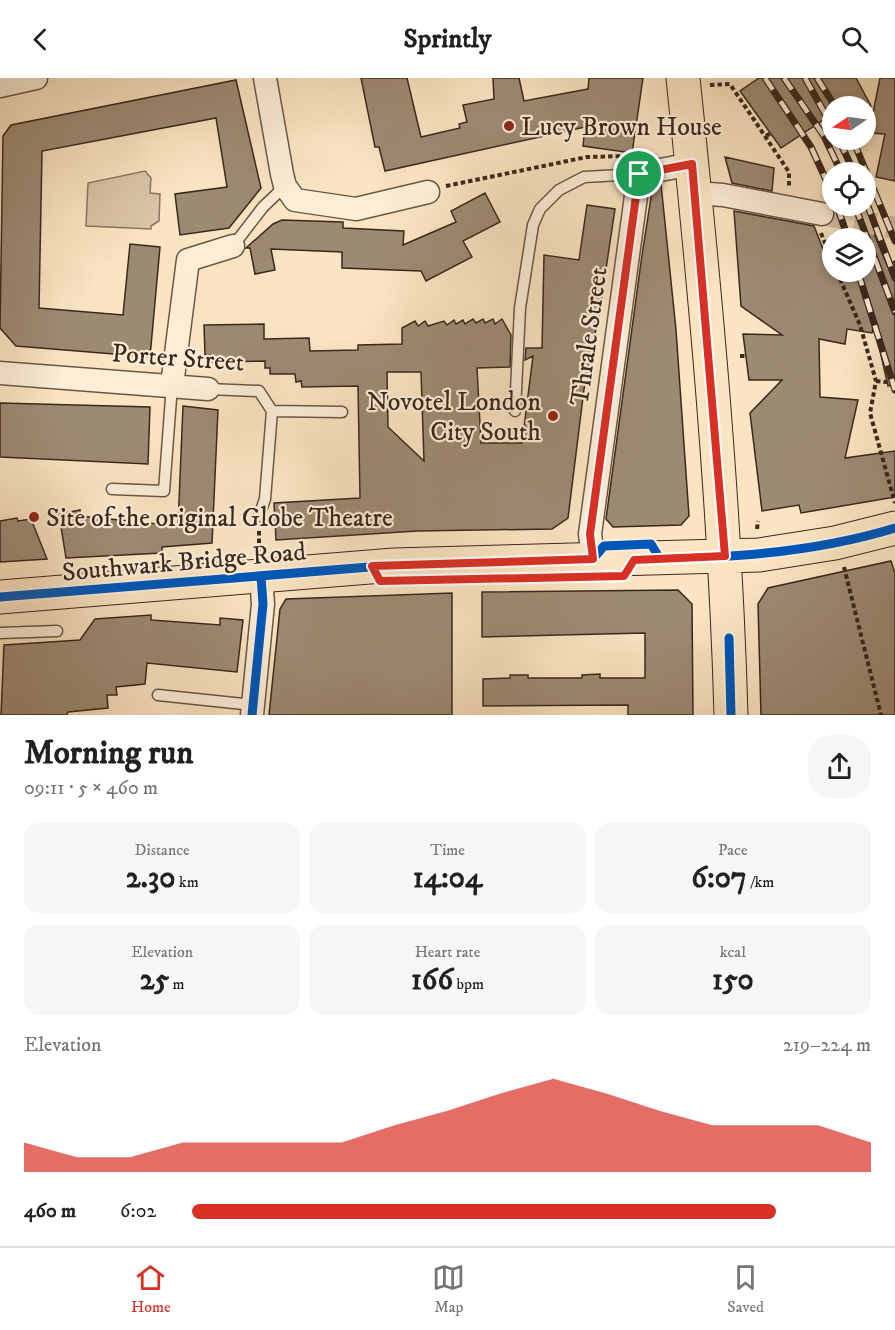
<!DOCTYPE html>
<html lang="en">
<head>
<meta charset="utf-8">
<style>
	body { margin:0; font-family:"IM FELL DW Pica",serif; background:#f6f6f6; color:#202124; height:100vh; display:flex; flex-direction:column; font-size:22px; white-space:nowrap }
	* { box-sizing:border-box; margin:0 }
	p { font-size:20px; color:#757577 }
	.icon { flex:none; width:33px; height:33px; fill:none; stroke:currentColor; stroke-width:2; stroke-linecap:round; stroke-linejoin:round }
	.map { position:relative; height:637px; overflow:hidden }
	.details { display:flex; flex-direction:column; background:#fff; flex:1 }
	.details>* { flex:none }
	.needle { width:39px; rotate:257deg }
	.controls { position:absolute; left:822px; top:18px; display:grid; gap:12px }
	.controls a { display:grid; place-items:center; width:54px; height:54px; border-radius:50%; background:#fff; box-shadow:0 3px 9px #0003; font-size:30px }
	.pin { position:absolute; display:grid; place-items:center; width:51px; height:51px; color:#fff; margin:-26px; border:3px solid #fff; border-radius:50%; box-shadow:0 2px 6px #0007 }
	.round { display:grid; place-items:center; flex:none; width:63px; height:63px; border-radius:24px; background:#f6f6f6 }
	.overview { display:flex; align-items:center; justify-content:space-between; height:102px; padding:0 24px }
	h1 { font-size:33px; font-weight:700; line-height:45px }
	.figures { display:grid; grid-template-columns:repeat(3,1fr); gap:9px; height:102px; padding:6px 24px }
	.figures div { display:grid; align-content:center; border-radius:15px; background:#f6f6f6; text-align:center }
	.figures b { font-size:30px; font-weight:700 }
	.figures small { font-size:16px; font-weight:400 }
	.figures p { font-size:16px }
	.chart { height:168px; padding:12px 24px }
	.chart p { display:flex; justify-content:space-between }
	.chart svg { width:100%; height:108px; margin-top:6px; fill:#d93025; opacity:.7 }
	ul { padding:0 24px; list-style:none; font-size:20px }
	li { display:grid; grid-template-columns:96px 72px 1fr; align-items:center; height:45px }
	li i { height:15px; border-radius:8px; background:#d93025 }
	header { display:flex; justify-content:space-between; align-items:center; height:78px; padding:0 24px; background:#fff; font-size:27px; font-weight:700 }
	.menu { display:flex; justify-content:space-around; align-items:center; height:84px; border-top:2px solid #e0e0e0; background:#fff; font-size:16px; color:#757577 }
	.menu a { display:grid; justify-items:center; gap:3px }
	.menu .on { color:#d93025 }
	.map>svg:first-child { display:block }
	.green { fill:#d9c4a6; stroke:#897662; stroke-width:1.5 }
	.building { fill:#9d8a73; stroke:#39281d; stroke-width:1.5; fill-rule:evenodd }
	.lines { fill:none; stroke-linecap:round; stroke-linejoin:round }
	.minor-tunnel { stroke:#d3bea1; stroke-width:22; stroke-dasharray:22 11; stroke-linecap:butt }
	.service-casing { stroke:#695746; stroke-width:13 }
	.minor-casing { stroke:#695746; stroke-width:25 }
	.primary-casing { stroke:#39281d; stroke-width:35 }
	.path { stroke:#39281d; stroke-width:4; stroke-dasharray:4.5 3; stroke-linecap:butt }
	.service { stroke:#fcedd7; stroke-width:10 }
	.minor { stroke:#fcedd7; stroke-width:22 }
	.primary { stroke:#fae4c2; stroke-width:33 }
	.rail-casing { stroke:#39281d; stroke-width:7 }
	.rail { stroke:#fcedd7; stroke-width:4.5; stroke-dasharray:14; stroke-linecap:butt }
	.cycleway-casing { stroke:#fcedd7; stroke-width:13 }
	.cycleway { stroke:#0057b8; stroke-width:9 }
	.route-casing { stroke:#fff; stroke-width:12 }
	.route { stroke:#d93025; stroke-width:8 }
	.poi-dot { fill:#8f2418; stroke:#fcedd7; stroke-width:2 }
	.labels { text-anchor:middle; stroke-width:4.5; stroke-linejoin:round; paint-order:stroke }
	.poi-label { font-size:26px; fill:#39281d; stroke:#fcedd7; text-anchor:start }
	.street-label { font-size:26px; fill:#39281d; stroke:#fcedd7 }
</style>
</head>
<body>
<header><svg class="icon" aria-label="back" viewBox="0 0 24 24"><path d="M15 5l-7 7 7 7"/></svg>Sprintly<svg class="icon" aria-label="search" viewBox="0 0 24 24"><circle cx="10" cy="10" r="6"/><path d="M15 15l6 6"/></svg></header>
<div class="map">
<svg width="895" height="637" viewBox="0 0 895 637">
	<rect width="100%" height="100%" fill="#fae4c2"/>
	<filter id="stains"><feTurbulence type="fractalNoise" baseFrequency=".00333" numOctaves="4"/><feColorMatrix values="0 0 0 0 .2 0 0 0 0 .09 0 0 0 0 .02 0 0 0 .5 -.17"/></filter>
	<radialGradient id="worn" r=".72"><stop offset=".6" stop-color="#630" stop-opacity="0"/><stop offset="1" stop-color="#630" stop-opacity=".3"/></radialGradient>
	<!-- green -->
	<path class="green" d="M 145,93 L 151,100 L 150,115 L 160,116 L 159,143 L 151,148 L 151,151 L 86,148 L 88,105 Z"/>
	<!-- building -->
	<path class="building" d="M 361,0 L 407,0 L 421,59 L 460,50 L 459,46 L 467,44 L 463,27 L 494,21 L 493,0 L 519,0 L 524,23 L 588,11 L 589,0 L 643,0 L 632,75 L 583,68 L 585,49 L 385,93 L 379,69 L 375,69 Z
		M 759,0 L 856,0 L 871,28 L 832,28 L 832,36 L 781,70 L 740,13 Z
		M 880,0 L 895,0 L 895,103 L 876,99 L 885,56 L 869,55 Z
		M 236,2 L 261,110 L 229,150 L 180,157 L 175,116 L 227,109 L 216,40 L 42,73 L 39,230 L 123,237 L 130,166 L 160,169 L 150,279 L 16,268 L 0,250 L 3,58 L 11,47 Z
		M 725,79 L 774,90 L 772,113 L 732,105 Z
		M 661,106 L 676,252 L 689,438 L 681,447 L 613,449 L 606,441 L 642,177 L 653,107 Z
		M 485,115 L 500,144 L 463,163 L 472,179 L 426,203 L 421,193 L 342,190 L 342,174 L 271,171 L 275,192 L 255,196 L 250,170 L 246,170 L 273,146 L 282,142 L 343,144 L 343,150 L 404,153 L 403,167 L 456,144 L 451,133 Z
		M 587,127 L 615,131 L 600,231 L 584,311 L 568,440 L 552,451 L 417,453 L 276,462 L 274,425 L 360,420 L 358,308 L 302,309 L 301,303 L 296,304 L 295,296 L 270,296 L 270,290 L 265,290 L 265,283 L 211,284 L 211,277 L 205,277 L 204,247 L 264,246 L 264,261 L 309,260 L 310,273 L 358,272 L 358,267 L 402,266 L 402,250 L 415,243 L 418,248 L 425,243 L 428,248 L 444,243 L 447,247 L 454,242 L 456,246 L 463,242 L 465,246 L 473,241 L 476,245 L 483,241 L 485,245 L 493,241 L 495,246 L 502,241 L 511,257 L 510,289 L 477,290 L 481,365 L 522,365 L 533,278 L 525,282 L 526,270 L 542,270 L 544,177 L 579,182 ZM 387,294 L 421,294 L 424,383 L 388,349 Z
		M 734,133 L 814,148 L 832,194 L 866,194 L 866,136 L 887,187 L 895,183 L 895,307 L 888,308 L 874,246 L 872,255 L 847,251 L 845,266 L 819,261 L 820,319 L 858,322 L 845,380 L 895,373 L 895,419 L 801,435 L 799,427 L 762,433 L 750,335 L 782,302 L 749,302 L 743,256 L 782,257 L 741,228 Z
		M 0,325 L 150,329 L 148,386 L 0,379 Z
		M 183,328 L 218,332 L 212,465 L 162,469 L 162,475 L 66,480 L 59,436 L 80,432 L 80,438 L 178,448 Z
		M 17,440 L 18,443 L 31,441 L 47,481 L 0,484 L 0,443 Z
		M 891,483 L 895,495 L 895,637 L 761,637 L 758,526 L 768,510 Z
		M 678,512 L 692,526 L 693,637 L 628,637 L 628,627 L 483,628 L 483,601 L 510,600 L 510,597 L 528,597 L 528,600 L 582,600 L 582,597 L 600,596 L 600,600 L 645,600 L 645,555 L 482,559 L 482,514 Z
		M 452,515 L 452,637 L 269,637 L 280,531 L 286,521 Z
		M 151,537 L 151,542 L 220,547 L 220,540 L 243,542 L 237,594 L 147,585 L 145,606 L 116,609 L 117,617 L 107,617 L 108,630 L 68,634 L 67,637 L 1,637 L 4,567 L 80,562 L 95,541 Z"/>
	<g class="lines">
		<!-- minor-tunnel -->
		<path class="minor-tunnel" d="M 822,136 L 895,150"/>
		<!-- service casing -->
		<g class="service-casing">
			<path id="service" d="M 233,168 L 263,129 L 285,108
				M 208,311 L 259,313 L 272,333 L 265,421 L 259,438
				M 272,333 L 342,334
				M 515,333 L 520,230 L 533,147 L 540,131 L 559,112 L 584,99 L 639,96
				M 112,411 L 164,413 L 172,307
				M 0,555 L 57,553
				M 158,617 L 253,627"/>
		</g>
		<!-- minor casing -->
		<g class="minor-casing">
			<path id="minor" d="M 265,0 L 282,96 L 285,108 L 295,122 L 356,131 L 428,114
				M 0,8 L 36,0
				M 695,115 L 723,117 L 822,136
				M 0,295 L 208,311
				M 172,307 L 188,182 L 233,168
				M 593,481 L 590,456 L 639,96 L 692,86
				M 252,637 L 263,526 L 261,498"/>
		</g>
		<!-- primary casing -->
		<g class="primary-casing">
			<path id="primary" d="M 683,0 C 705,212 725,424 731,637
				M 0,519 L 394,487 L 759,477 L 835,465 L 895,450"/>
		</g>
		<!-- path -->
		<path class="path" d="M 710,7 L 730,6 L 789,94 L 789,110
			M 766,58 L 771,55
			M 446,108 L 587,79 L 627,78
			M 821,155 L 832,182
			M 837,194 L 860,247 L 876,303 L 870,335 L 895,425
			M 740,278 L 746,278
			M 876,303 L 887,304
			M 757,451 L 758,443
			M 259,453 L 259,473
			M 844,489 L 881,637"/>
		<!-- service -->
		<use href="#service" class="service"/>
		<!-- minor -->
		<use href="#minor" class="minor"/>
		<!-- primary -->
		<use href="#primary" class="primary"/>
		<!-- rail casing -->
		<g class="rail-casing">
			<path id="rail" d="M 765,0 L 811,69 L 832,115
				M 784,0 L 824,58 L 841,94
				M 805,0 L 832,48
				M 817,0 L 835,28
				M 839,62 L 854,94
				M 853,62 L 895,163
				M 866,123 L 895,200
				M 837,128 L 848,160
				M 855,128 L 895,234
				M 858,194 L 895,312"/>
		</g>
		<!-- rail -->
		<use href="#rail" class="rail"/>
		<!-- cycleway casing -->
		<g class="cycleway-casing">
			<path id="cycleway" d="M 372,488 L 380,503 L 624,498 L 634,482 C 722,480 810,476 895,450
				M 0,519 L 394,487 L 593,481 L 604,468 L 651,466 L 660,481
				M 729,560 L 731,637
				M 252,637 L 263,526 L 261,498"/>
		</g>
		<!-- cycleway -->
		<use href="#cycleway" class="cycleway"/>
	</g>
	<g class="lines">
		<!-- route casing -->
		<g class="route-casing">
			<path id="route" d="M 692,86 L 725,478 L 634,482 L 624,498 L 380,503 L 372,488 L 593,481 L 590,456 L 639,96 Z"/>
		</g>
		<!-- route -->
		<use href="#route" class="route"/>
	</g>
	<!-- markers -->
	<g class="poi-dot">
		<circle cx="509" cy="48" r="6"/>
		<circle cx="553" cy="338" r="6"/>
		<circle cx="34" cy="439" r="6"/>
	</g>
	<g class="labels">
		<!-- poi labels -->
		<g class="poi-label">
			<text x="521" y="57">Lucy Brown House</text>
			<text x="541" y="332" text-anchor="end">Novotel London<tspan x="541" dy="30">City South</tspan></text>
			<text x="46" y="448">Site of the original Globe Theatre</text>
		</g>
		<!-- street labels -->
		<g class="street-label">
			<text transform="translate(588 258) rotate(-82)" y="9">Thrale Street</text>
			<text transform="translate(178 279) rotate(4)" y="9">Porter Street</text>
			<text transform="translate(184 483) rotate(-5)" y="9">Southwark Bridge Road</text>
		</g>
	</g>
	<rect width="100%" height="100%" filter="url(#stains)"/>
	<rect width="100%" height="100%" fill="url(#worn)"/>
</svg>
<div class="controls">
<a><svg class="needle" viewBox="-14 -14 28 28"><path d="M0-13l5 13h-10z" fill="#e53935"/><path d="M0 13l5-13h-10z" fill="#757577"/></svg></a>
<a><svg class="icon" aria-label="locate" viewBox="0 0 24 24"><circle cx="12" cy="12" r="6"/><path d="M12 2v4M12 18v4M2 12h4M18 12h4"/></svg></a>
<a><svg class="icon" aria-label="layers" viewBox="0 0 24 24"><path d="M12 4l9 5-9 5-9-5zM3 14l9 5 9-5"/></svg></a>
</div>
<div class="pin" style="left:639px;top:96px;background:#1e9e55"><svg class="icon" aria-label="arrive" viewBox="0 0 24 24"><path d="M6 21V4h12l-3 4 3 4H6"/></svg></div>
</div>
<section class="details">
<div class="overview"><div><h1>Morning run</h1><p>09:11 · 5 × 460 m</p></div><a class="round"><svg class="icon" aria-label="share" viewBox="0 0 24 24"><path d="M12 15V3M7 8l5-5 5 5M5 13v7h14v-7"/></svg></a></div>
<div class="figures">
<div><p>Distance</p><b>2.30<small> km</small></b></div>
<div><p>Time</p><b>14:04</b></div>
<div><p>Pace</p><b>6:07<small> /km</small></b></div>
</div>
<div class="figures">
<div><p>Elevation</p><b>25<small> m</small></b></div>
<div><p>Heart rate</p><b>166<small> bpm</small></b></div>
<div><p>kcal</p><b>150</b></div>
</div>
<div class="chart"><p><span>Elevation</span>219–224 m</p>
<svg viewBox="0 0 160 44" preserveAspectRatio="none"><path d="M0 44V32L10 38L20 38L30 32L40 32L50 32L60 32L70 25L80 19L90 12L100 6L110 12L120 19L130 25L140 25L150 25L160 32V44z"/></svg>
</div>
<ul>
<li><b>460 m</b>6:02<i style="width:86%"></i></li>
</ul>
</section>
<nav class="menu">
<a class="on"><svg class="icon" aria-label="home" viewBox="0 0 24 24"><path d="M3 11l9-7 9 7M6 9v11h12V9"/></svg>Home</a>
<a><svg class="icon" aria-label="map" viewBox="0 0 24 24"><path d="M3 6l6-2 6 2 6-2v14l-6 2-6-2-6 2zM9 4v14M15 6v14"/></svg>Map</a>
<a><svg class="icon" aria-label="saved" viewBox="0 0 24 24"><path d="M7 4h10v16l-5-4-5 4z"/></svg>Saved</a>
</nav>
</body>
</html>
